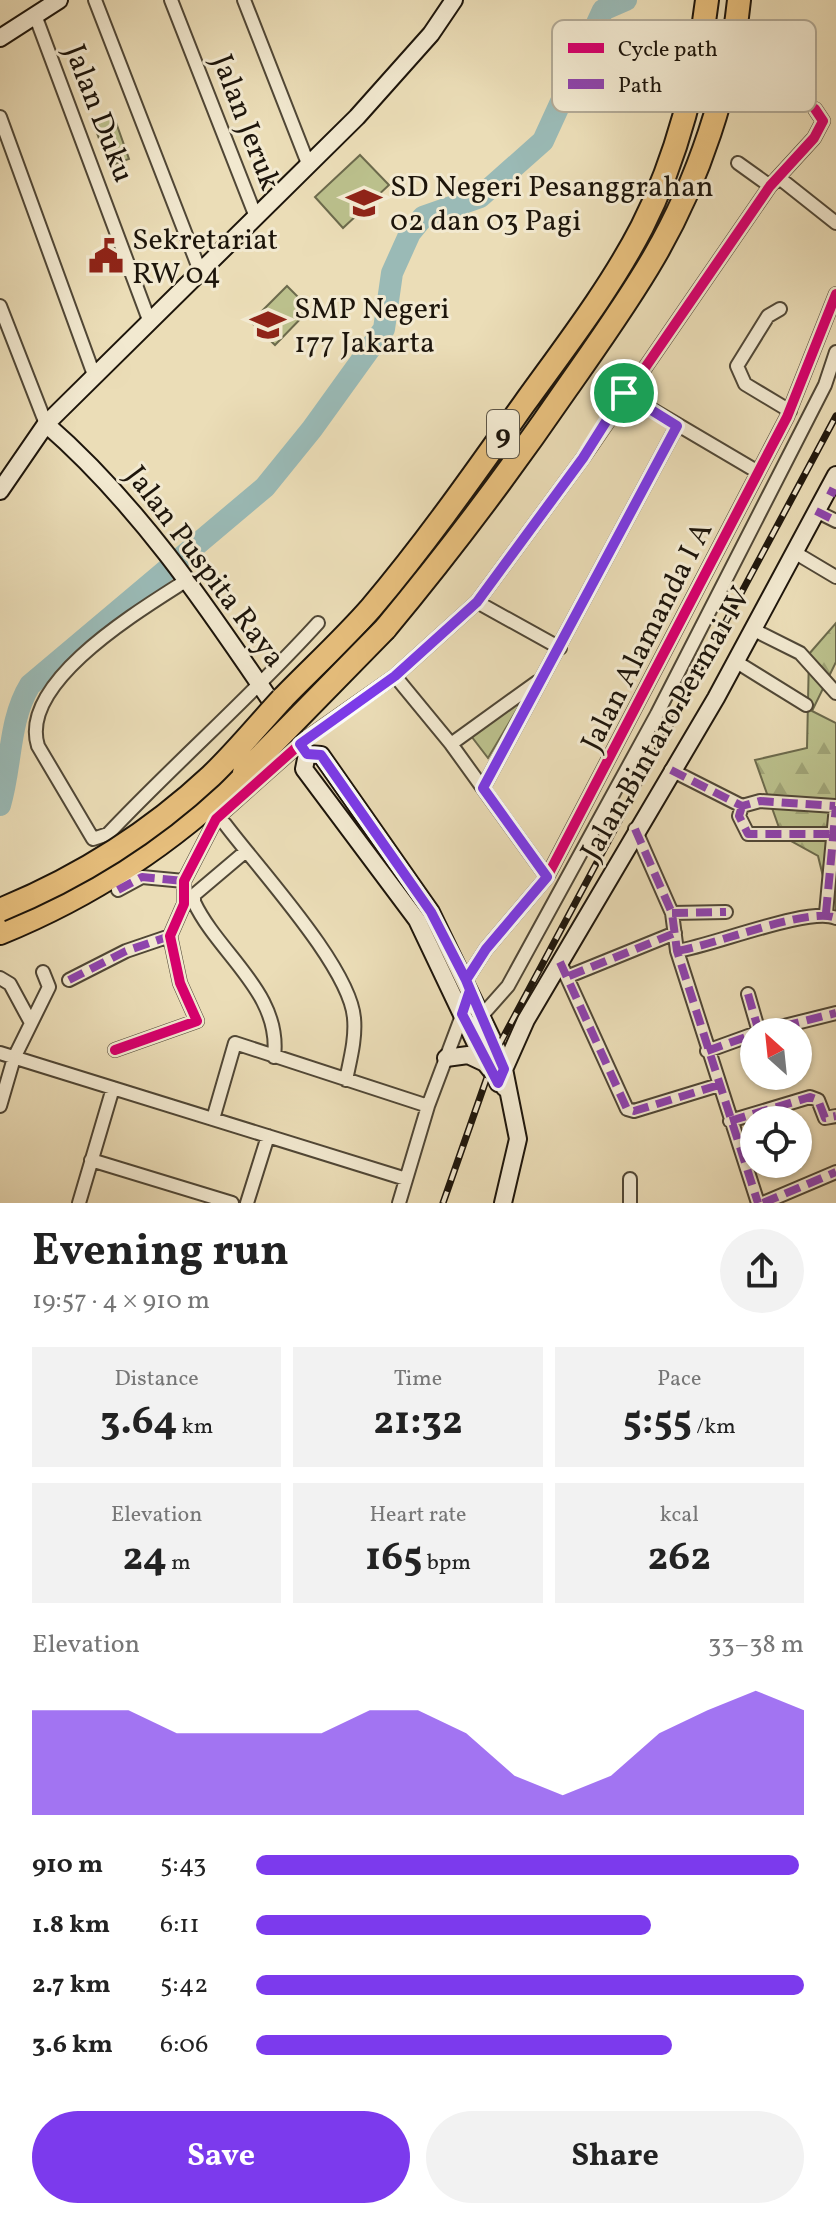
<!DOCTYPE html>
<html lang="en">
<head>
<meta charset="utf-8">
<style>
	body { margin:0; font-family:Vollkorn,serif; background:#f2f2f2; color:#222; height:100vh; display:flex; flex-direction:column; font-size:30px; white-space:nowrap }
	* { box-sizing:border-box; margin:0 }
	p { font-size:26px; color:#767676 }
	.icon { flex:none; width:44px; height:44px; fill:none; stroke:currentColor; stroke-width:2; stroke-linecap:round; stroke-linejoin:round }
	.map { position:relative; height:1203px; overflow:hidden }
	.side { display:flex; flex-direction:column; background:#fff; flex:1 }
	.side>* { flex:none }
	.needle { width:52px; rotate:333deg }
	.controls { position:absolute; left:740px; top:1018px; display:grid; gap:16px }
	.controls a { display:grid; place-items:center; width:72px; height:72px; border-radius:50%; background:#fff; box-shadow:0 2px 6px #0004; font-size:40px }
	.pin { position:absolute; display:grid; place-items:center; width:68px; height:68px; color:#fff; margin:-34px; border:4px solid #fff; border-radius:50%; box-shadow:0 2px 8px #0007 }
	.round { display:grid; place-items:center; flex:none; width:84px; height:84px; border-radius:42px; background:#f2f2f2 }
	.head { display:flex; align-items:center; justify-content:space-between; height:136px; padding:0 32px }
	h1 { font-size:44px; font-weight:700; line-height:60px }
	.metrics { display:grid; grid-template-columns:repeat(3,1fr); gap:12px; height:136px; padding:8px 32px }
	.metrics div { display:grid; align-content:center; border-radius:0px; background:#f2f2f2; text-align:center }
	.metrics b { font-size:40px; font-weight:700 }
	.metrics small { font-size:22px; font-weight:400 }
	.metrics p { font-size:22px }
	.chart { height:224px; padding:16px 32px }
	.chart p { display:flex; justify-content:space-between }
	.chart svg { width:100%; height:144px; margin-top:8px; fill:#7c3aed; opacity:.7 }
	.primary-button { display:flex; gap:16px; margin-top:auto; padding:16px 32px }
	.primary-button a { flex:1; height:92px; border-radius:48px; background:#7c3aed; color:#fff; font-size:32px; font-weight:700; line-height:92px; text-align:center }
	.primary-button a+a { background:#f2f2f2; color:#222 }
	ul { padding:0 32px; list-style:none; font-size:26px }
	li { display:grid; grid-template-columns:128px 96px 1fr; align-items:center; height:60px }
	li i { height:20px; border-radius:10px; background:#7c3aed }
	.map>svg:first-child { display:block }
	.green { fill:#bbc08c; stroke:#6c6a4c; stroke-width:2 }
	.forest { fill:url(#forest-firs); stroke:#6c6a4c; stroke-width:2 }
	.lines { fill:none; stroke-linecap:round; stroke-linejoin:round }
	.river { stroke:#9abab6; stroke-width:22 }
	.street-casing { stroke:#504736; stroke-width:16 }
	.secondary-casing { stroke:#1d150b; stroke-width:20 }
	.highway-casing { stroke:#1d150b; stroke-width:26 }
	.street { stroke:#f2e9d0; stroke-width:12 }
	.secondary { stroke:#f2e9d0; stroke-width:16 }
	.highway { stroke:#e6be7c; stroke-width:22 }
	.rail-casing { stroke:#1d150b; stroke-width:7 }
	.rail { stroke:#f2e9d0; stroke-width:4; stroke-dasharray:12; stroke-linecap:butt }
	.highway-bridge-casing { stroke:#1d150b; stroke-width:26; stroke-linecap:butt }
	.highway-bridge { stroke:#e6be7c; stroke-width:22 }
	.quiet { stroke:#8e44ad; stroke-width:8; stroke-dasharray:16 8; stroke-linecap:butt }
	.cycleway-casing { stroke:#f2e9d0; stroke-width:15 }
	.cycleway { stroke:#d6006c; stroke-width:10 }
	.route-casing { stroke:#fff; stroke-width:16 }
	.route { stroke:#7c3aed; stroke-width:10 }
	.labels { text-anchor:middle; stroke-width:6; stroke-linejoin:round; paint-order:stroke }
	.shield { fill:#f2e9d0; stroke:#5d5546; stroke-width:2 }
	.shield-label { font-size:28px; font-weight:bold; fill:#1d150b }
	.street-label { font-size:30px; fill:#1d150b; stroke:#f2e9d0 }
	.poi-label { font-size:30px; fill:#1d150b; stroke:#f2e9d0; text-anchor:start }
	.key { fill:#f2e9d0; stroke:#b2a995; stroke-width:2 }
	.key-label { font-size:22px; fill:#1d150b }
</style>
</head>
<body>
<div class="map">
<svg width="836" height="1203" viewBox="0 0 836 1203">
	<defs>
		<pattern id="forest-firs" width="22" height="20" patternUnits="userSpaceOnUse" patternTransform="scale(2)"><rect width="22" height="20" fill="#bbc08c"/><path d="M5 1l3.5 6h-7zM16 11l3.5 6h-7z" fill="#a0a477"/></pattern>
	</defs>
	<rect width="100%" height="100%" fill="#ebddb7"/>
	<filter id="stains"><feTurbulence type="fractalNoise" baseFrequency=".0025" numOctaves="4"/><feColorMatrix values="0 0 0 0 .2 0 0 0 0 .09 0 0 0 0 .02 0 0 0 .5 -.17"/></filter>
	<radialGradient id="worn" r=".72"><stop offset=".6" stop-color="#630" stop-opacity="0"/><stop offset="1" stop-color="#630" stop-opacity=".3"/></radialGradient>
	<!-- green -->
	<path class="green" d="M 113,114 L 129,159 L 109,166 L 93,122 Z
		M 360,155 L 389,185 L 343,228 L 315,197 Z
		M 287,286 L 310,309 L 275,345 L 251,322 Z
		M 534,681 L 488,758 L 465,728 Z"/>
	<!-- forest -->
	<path class="forest" d="M 836,623 L 836,662 L 812,711 L 836,723 L 836,912 L 831,909 L 818,856 L 782,836 L 755,760 L 807,748 L 809,654 Z"/>
	<g class="lines">
		<!-- river -->
		<path class="river" d="M 0,805 C 12,765 8,721 30,685 L 265,487 L 312,429 L 384,329 L 392,273 L 410,233 L 423,217 L 480,197 L 543,141 L 603,10 L 626,0"/>
		<!-- street casing -->
		<g class="street-casing">
			<path id="street" d="M 95,0 L 200,271
				M 171,0 L 256,217
				M 244,0 L 309,166
				M 35,15 L 149,320
				M 0,117 L 94,375
				M 738,163 L 770,186
				M 778,177 L 836,223
				M 0,306 L 46,424
				M 780,309 L 768,316 L 737,366 L 745,384 L 790,411
				M 624,393 L 758,472
				M 816,511 L 836,521
				M 794,552 L 836,577
				M 187,580 C 142,609 18,682 38,746 L 93,839 L 108,834 C 176,762 251,697 318,623
				M 477,602 L 560,648
				M 752,629 L 800,653 L 836,693
				M 735,661 L 806,705
				M 395,676 L 451,744 L 547,877
				M 451,744 L 537,682
				M 671,770 L 742,806 L 760,801 L 835,806
				M 483,788 L 677,426
				M 742,806 L 739,816 L 748,834 L 832,834
				M 225,824 C 257,867 350,967 354,1018 C 356,1039 350,1060 346,1080
				M 635,829 L 672,913 L 677,951 L 758,1203
				M 246,851 L 194,895 L 194,902 C 219,955 282,993 274,1057
				M 118,890 L 142,877 L 184,881
				M 672,913 L 726,912
				M 826,913 L 836,806
				M 677,951 C 712,946 810,906 836,918
				M 560,962 L 627,1109 L 634,1111 L 719,1085
				M 569,976 L 675,933
				M 0,978 L 10,984 L 30,1021
				M 69,980 L 126,951 L 170,936
				M 466,980 L 486,949 L 547,877 L 787,417 L 836,294
				M 748,994 L 759,1032
				M 477,1021 L 508,986 L 657,714 L 825,385 L 836,352
				M 760,1032 L 836,1013
				M 115,1050 L 197,1021 L 180,983 L 170,936 L 184,904 L 184,881 L 216,819 L 308,737 L 395,676 L 477,602 L 583,458 L 770,186 L 814,138 L 823,121 L 815,109
				M 707,1051 L 754,1034
				M 0,1053 L 406,1179
				M 0,1106 L 14,1058 L 49,987 L 43,972
				M 213,1119 L 235,1043 L 428,1106
				M 730,1121 L 810,1097 L 818,1100 L 825,1118 L 836,1116
				M 91,1160 L 232,1203
				M 79,1203 L 113,1088
				M 247,1203 L 268,1136
				M 399,1203 L 428,1106 L 463,1013
				M 630,1203 L 630,1179
				M 763,1203 L 836,1172"/>
		</g>
		<!-- secondary casing -->
		<g class="secondary-casing">
			<path id="secondary" d="M 0,38 L 59,0
				M 46,424 C 153,517 227,638 307,754
				M 0,491 L 46,424 L 357,117 L 431,34 L 454,0
				M 307,754 L 321,755 L 431,912 L 497,1049 L 504,1069 L 518,1139 L 503,1203
				M 307,754 L 304,769 L 417,920 L 485,1063 L 505,1088
				M 446,1058 L 468,1055 L 485,1063
				M 498,1083 L 526,1020 L 716,698 L 836,475"/>
		</g>
		<!-- highway casing -->
		<g class="highway-casing">
			<path id="highway" d="M 385,629 C 449,552 510,471 567,388 C 597,345 628,302 654,257 C 698,182 730,87 739,0
				M 282,699 C 311,669 343,640 371,608 C 426,543 475,473 524,404 C 565,347 610,289 642,227 C 677,158 698,76 707,0
				M 0,933 C 91,896 173,842 244,773"/>
		</g>
		<!-- street -->
		<use href="#street" class="street"/>
		<!-- secondary -->
		<use href="#secondary" class="secondary"/>
		<!-- highway -->
		<use href="#highway" class="highway"/>
		<!-- rail casing -->
		<g class="rail-casing">
			<path id="rail" d="M 443,1203 L 497,1049 L 836,416"/>
		</g>
		<!-- rail -->
		<use href="#rail" class="rail"/>
		<!-- highway-bridge casing -->
		<g class="highway-bridge-casing">
			<path id="highway-bridge" d="M 244,773 L 385,629
				M 0,910 C 78,878 150,833 211,776 C 236,752 258,725 282,699"/>
		</g>
		<!-- highway-bridge -->
		<use href="#highway-bridge" class="highway-bridge"/>
		<!-- quiet -->
		<path class="quiet" d="M 828,490 L 836,494
			M 816,511 L 836,521
			M 671,770 L 742,806 L 760,801 L 835,806
			M 742,806 L 739,816 L 748,834 L 832,834
			M 635,829 L 672,913 L 677,951 L 758,1203
			M 118,890 L 142,877 L 184,881
			M 672,913 L 726,912
			M 826,913 L 836,806
			M 677,951 C 712,946 810,906 836,918
			M 560,962 L 627,1109 L 634,1111 L 719,1085
			M 569,976 L 675,933
			M 69,980 L 126,951 L 170,936
			M 748,994 L 759,1032
			M 760,1032 L 836,1013
			M 707,1051 L 754,1034
			M 730,1121 L 810,1097 L 818,1100 L 825,1118 L 836,1116
			M 763,1203 L 836,1172"/>
		<!-- cycleway casing -->
		<g class="cycleway-casing">
			<path id="cycleway" d="M 466,980 L 486,949 L 547,877 L 787,417 L 836,294
				M 115,1050 L 197,1021 L 180,983 L 170,936 L 184,904 L 184,881 L 216,819 L 308,737 L 395,676 L 477,602 L 583,458 L 770,186 L 814,138 L 823,121 L 815,109"/>
		</g>
		<!-- cycleway -->
		<use href="#cycleway" class="cycleway"/>
	</g>
	<g class="lines">
		<!-- route casing -->
		<g class="route-casing">
			<path id="route" d="M 624,393 L 583,458 L 477,602 L 395,676 L 300,744 L 307,754 L 321,755 L 431,912 L 466,980 L 504,1069 L 498,1083 L 462,1014 L 470,990 L 466,980 L 486,949 L 547,877 L 483,788 L 677,426 L 624,393"/>
		</g>
		<!-- route -->
		<use href="#route" class="route"/>
	</g>
	<!-- icons -->
	<defs>
		<g id="school-bare" transform="scale(2.76)"><path d="M0-5L7-2L0 1L-7-2ZM-4 1L0 2.5L4 1V4Q0 6-4 4Z" fill="#8f2418" stroke="#f2e9d0" stroke-width="2.5" paint-order="stroke"/></g>
		<g id="civic-bare" transform="scale(2.76)"><path d="M-.6-6.5H3V-4.5H.6V-3L4-1V1h2V6H-6V1h2V-1L-.6-3ZM-1.2 2.5V6h2.4V2.5Z" fill="#8f2418" stroke="#f2e9d0" stroke-width="2.5" paint-order="stroke"/></g>
	</defs>
	<g fill-rule="evenodd">
		<use href="#school-bare" x="364" y="203"/>
		<use href="#civic-bare" x="106" y="256"/>
		<use href="#school-bare" x="268" y="325"/>
	</g>
	<g class="labels">
		<!-- shield labels -->
		<rect class="shield" x="487" y="410" width="32" height="48" rx="6"/>
		<g class="shield-label">
			<text x="503" y="444">9</text>
		</g>
		<!-- street labels -->
		<g class="street-label">
			<text transform="translate(100 113) rotate(69)" y="10">Jalan Duku</text>
			<text transform="translate(247 122) rotate(69)" y="10">Jalan Jeruk</text>
			<text transform="translate(206 566) rotate(53)" y="10">Jalan Puspita Raya</text>
			<text transform="translate(646 636) rotate(-63)" y="10">Jalan Alamanda I A</text>
			<text transform="translate(665 723) rotate(-60)" y="10">Jalan Bintaro Permai IV</text>
		</g>
		<!-- poi labels -->
		<g class="poi-label">
			<text x="390" y="196">SD Negeri Pesanggrahan<tspan x="390" dy="34">02 dan 03 Pagi</tspan></text>
			<text x="132" y="249">Sekretariat<tspan x="132" dy="34">RW 04</tspan></text>
			<text x="294" y="318">SMP Negeri<tspan x="294" dy="34">177 Jakarta</tspan></text>
		</g>
	</g>
	<!-- legend -->
	<rect x="552" y="20" width="264" height="92" rx="12" class="key"/>
	<rect x="568" y="43" width="36" height="10" fill="#d6006c"/>
	<rect x="568" y="79" width="36" height="10" fill="#8e44ad"/>
	<g class="key-label">
		<text x="618" y="56">Cycle path</text>
		<text x="618" y="92">Path</text>
	</g>
	<rect width="100%" height="100%" filter="url(#stains)"/>
	<rect width="100%" height="100%" fill="url(#worn)"/>
</svg>
<div class="controls">
<a><svg class="needle" viewBox="-14 -14 28 28"><path d="M0-13l5 13h-10z" fill="#e53935"/><path d="M0 13l5-13h-10z" fill="#767676"/></svg></a>
<a><svg class="icon" aria-label="locate" viewBox="0 0 24 24"><circle cx="12" cy="12" r="6"/><path d="M12 2v4M12 18v4M2 12h4M18 12h4"/></svg></a>
</div>
<div class="pin" style="left:624px;top:393px;background:#1e9e55"><svg class="icon" aria-label="arrive" viewBox="0 0 24 24"><path d="M6 21V4h12l-3 4 3 4H6"/></svg></div>
</div>
<section class="side">
<div class="head"><div><h1>Evening run</h1><p>19:57 · 4 × 910 m</p></div><a class="round"><svg class="icon" aria-label="share" viewBox="0 0 24 24"><path d="M12 15V3M7 8l5-5 5 5M5 13v7h14v-7"/></svg></a></div>
<div class="metrics">
<div><p>Distance</p><b>3.64<small> km</small></b></div>
<div><p>Time</p><b>21:32</b></div>
<div><p>Pace</p><b>5:55<small> /km</small></b></div>
</div>
<div class="metrics">
<div><p>Elevation</p><b>24<small> m</small></b></div>
<div><p>Heart rate</p><b>165<small> bpm</small></b></div>
<div><p>kcal</p><b>262</b></div>
</div>
<div class="chart"><p><span>Elevation</span>33–38 m</p>
<svg viewBox="0 0 160 44" preserveAspectRatio="none"><path d="M0 44V12L10 12L20 12L30 19L40 19L50 19L60 19L70 12L80 12L90 19L100 32L110 38L120 32L130 19L140 12L150 6L160 12V44z"/></svg>
</div>
<ul>
<li><b>910 m</b>5:43<i style="width:99%"></i></li>
<li><b>1.8 km</b>6:11<i style="width:72%"></i></li>
<li><b>2.7 km</b>5:42<i style="width:100%"></i></li>
<li><b>3.6 km</b>6:06<i style="width:76%"></i></li>
</ul>
<div class="primary-button"><a>Save</a><a>Share</a></div>
</section>
</body>
</html>
